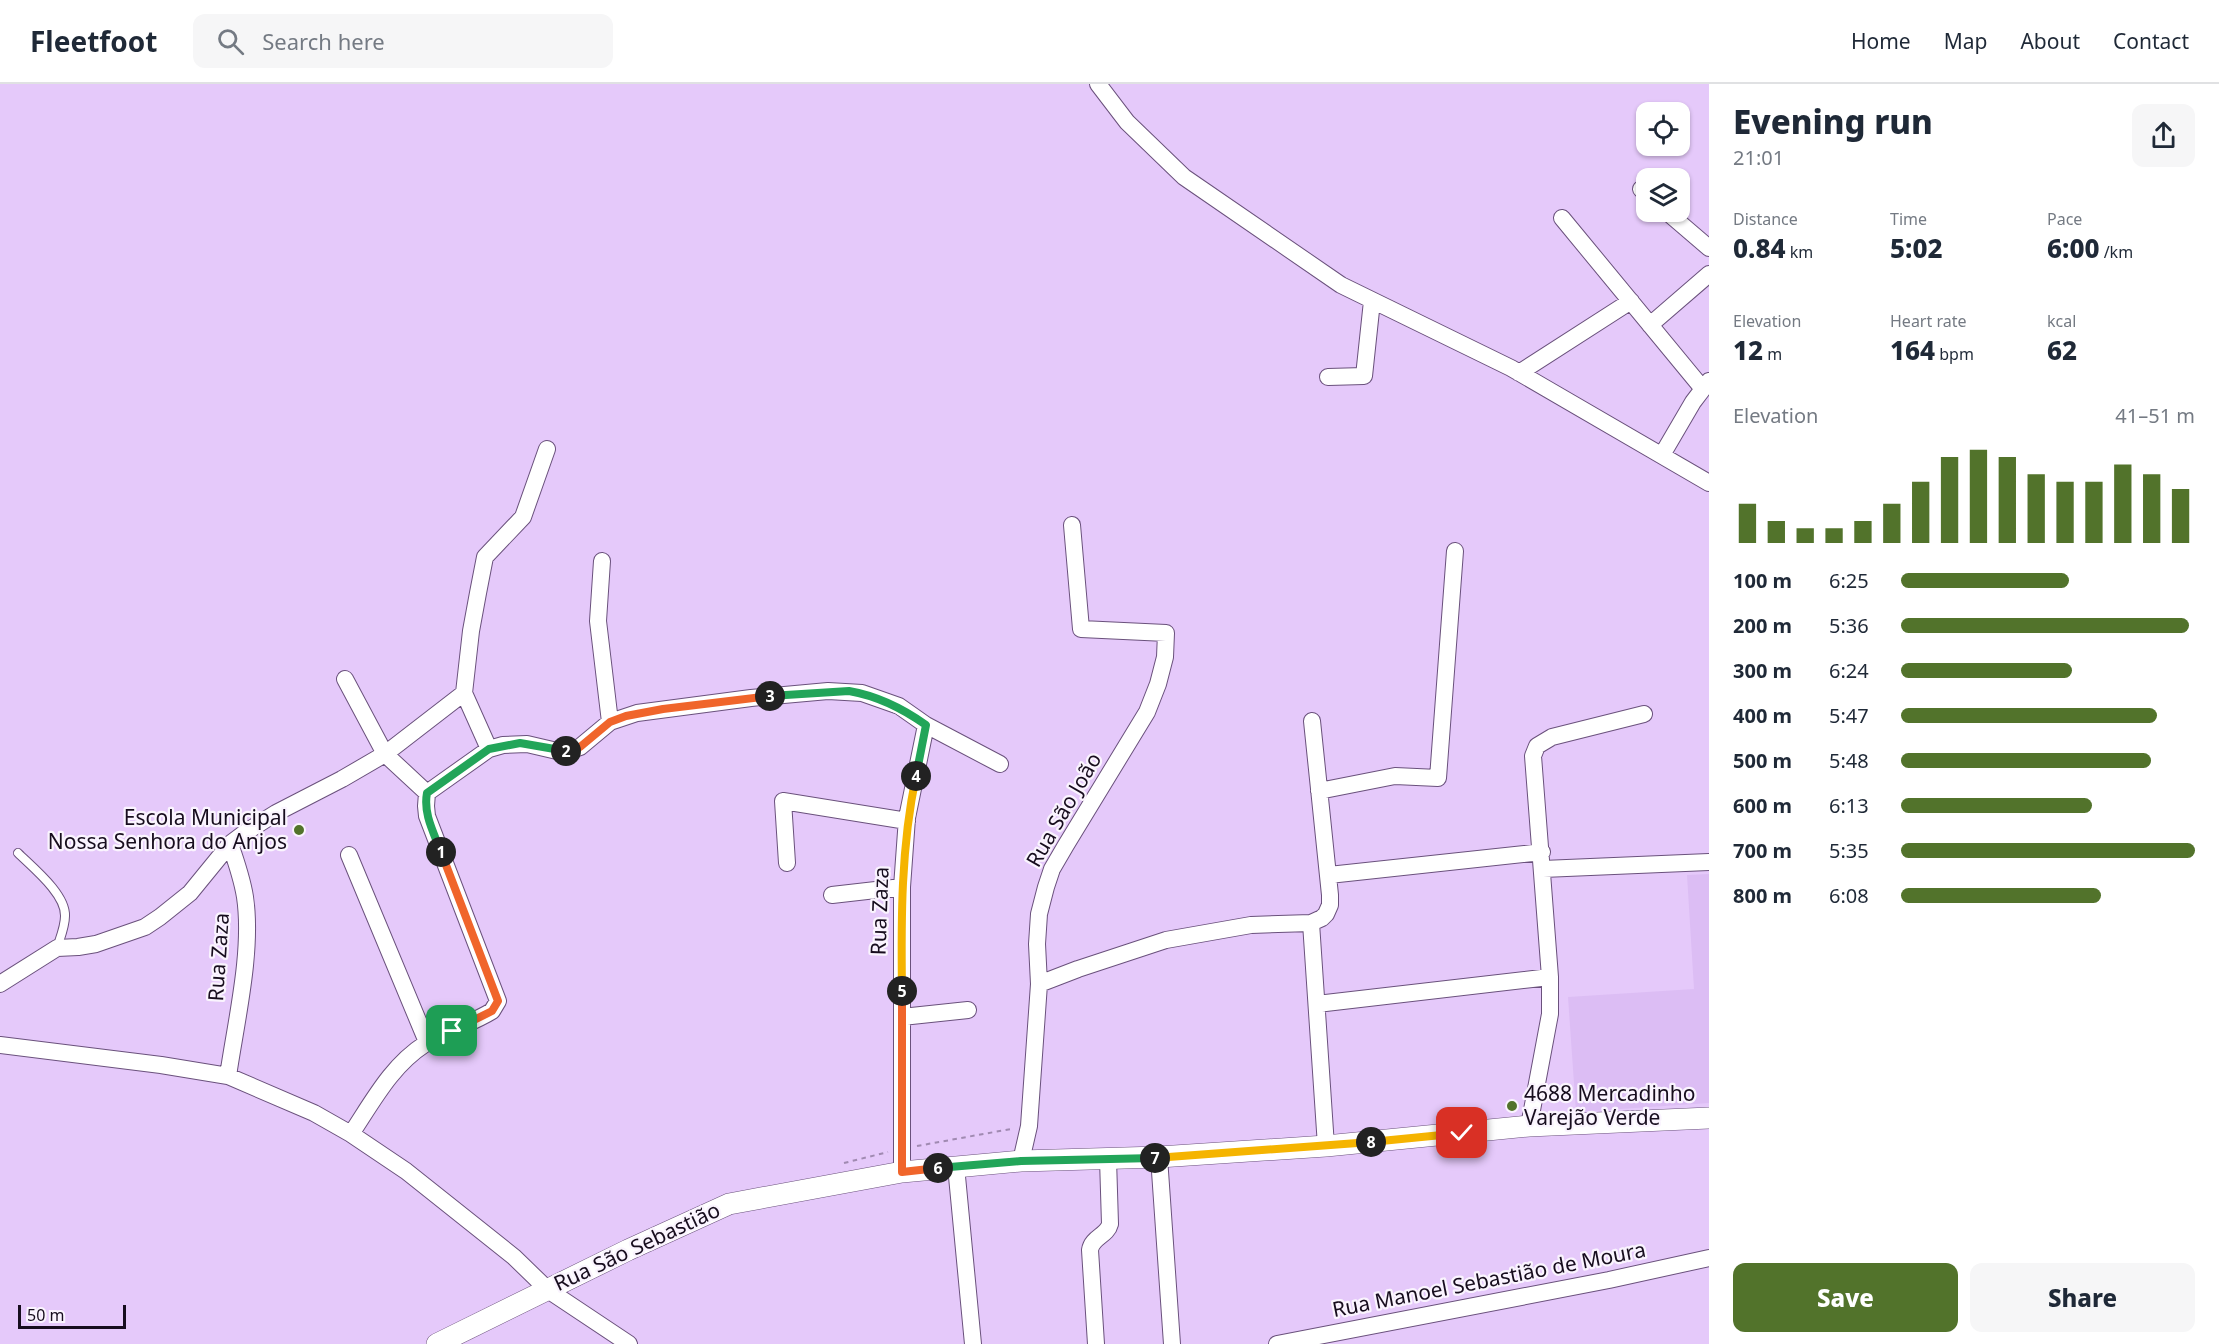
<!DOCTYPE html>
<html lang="en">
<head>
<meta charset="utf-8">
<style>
	body { margin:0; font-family:"Noto Sans",sans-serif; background:#f6f6f7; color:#1f2937; height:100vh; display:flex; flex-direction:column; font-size:22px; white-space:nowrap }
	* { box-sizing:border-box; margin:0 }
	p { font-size:20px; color:#747a83 }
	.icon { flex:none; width:33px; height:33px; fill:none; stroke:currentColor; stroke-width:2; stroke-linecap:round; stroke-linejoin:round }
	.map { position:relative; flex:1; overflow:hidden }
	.panel { display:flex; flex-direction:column; background:#fff; width:510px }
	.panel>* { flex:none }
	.buttons { position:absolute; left:1636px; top:18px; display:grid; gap:12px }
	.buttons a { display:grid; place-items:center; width:54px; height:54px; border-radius:12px; background:#fff; box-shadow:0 2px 4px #0004; font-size:30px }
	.scale { position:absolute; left:18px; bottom:15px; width:108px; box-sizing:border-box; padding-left:6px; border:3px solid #170d1e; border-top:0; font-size:16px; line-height:21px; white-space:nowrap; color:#170d1e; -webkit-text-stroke:4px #faf4fe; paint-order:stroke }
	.pin { position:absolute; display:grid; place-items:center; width:51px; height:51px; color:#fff; margin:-26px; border-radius:12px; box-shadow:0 3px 9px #0006 }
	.km { position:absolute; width:30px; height:30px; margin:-15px; border-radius:50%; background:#222; color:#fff; font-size:16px; line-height:30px; text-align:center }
	.round { display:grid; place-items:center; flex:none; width:63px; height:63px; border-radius:12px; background:#f6f6f7 }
	.head { display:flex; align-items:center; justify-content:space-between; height:102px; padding:0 24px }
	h1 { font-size:33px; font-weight:800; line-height:45px }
	.figures { display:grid; grid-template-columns:repeat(3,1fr); gap:9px; height:102px; padding:6px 24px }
	.figures div { display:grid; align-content:center }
	.figures b { font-size:26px; font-weight:800 }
	.figures small { font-size:16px; font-weight:400 }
	.figures p { font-size:16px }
	.chart { height:168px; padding:12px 24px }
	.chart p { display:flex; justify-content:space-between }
	.chart svg { width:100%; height:108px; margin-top:6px; stroke:#52732b; stroke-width:6 }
	.action { display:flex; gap:12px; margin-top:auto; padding:12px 24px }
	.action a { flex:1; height:69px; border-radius:12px; background:#52732b; color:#fff; font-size:24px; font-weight:800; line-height:69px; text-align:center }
	.action a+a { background:#f6f6f7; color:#1f2937 }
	ul { padding:0 24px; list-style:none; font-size:20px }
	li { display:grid; grid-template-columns:96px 72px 1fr; align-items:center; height:45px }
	li i { height:15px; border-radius:8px; background:#52732b }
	header { display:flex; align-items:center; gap:36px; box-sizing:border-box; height:84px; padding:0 30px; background:#fff; border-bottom:2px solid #e0e1e3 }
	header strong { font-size:28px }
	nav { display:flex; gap:33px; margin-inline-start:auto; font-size:21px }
	.search { width:420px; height:54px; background:#f6f6f7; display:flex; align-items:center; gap:15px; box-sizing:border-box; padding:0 21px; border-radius:12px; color:#747a83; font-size:22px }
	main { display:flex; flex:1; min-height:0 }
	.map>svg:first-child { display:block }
	.built { fill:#dcbdf4 }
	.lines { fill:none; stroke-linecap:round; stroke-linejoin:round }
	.service-casing { stroke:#6a517c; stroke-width:10 }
	.minor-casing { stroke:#6a517c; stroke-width:18 }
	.tertiary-casing { stroke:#6a517c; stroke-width:22 }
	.path { stroke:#a08ab1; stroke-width:2; stroke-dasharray:4.5 4.5; stroke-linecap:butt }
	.service { stroke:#fff; stroke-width:8 }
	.minor { stroke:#fff; stroke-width:16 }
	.tertiary { stroke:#fff; stroke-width:21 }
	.split-1-casing { stroke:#fff; stroke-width:12 }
	.split-2-casing { stroke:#fff; stroke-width:12 }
	.split-3-casing { stroke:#fff; stroke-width:12 }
	.split-4-casing { stroke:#fff; stroke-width:12 }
	.split-5-casing { stroke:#fff; stroke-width:12 }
	.split-6-casing { stroke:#fff; stroke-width:12 }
	.split-7-casing { stroke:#fff; stroke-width:12 }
	.split-8-casing { stroke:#fff; stroke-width:12 }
	.split-9-casing { stroke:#fff; stroke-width:12 }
	.split-1 { stroke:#f0652b; stroke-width:8 }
	.split-2 { stroke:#22a559; stroke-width:8 }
	.split-3 { stroke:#f0652b; stroke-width:8 }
	.split-4 { stroke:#22a559; stroke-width:8 }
	.split-5 { stroke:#f5b400; stroke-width:8 }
	.split-6 { stroke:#f0652b; stroke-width:8 }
	.split-7 { stroke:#22a559; stroke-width:8 }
	.split-8 { stroke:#f5b400; stroke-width:8 }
	.split-9 { stroke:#f5b400; stroke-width:8 }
	.poi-dot { fill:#52732b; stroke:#faf4fe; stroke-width:2 }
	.labels { text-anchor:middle; stroke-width:4.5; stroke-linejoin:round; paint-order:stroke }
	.street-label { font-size:21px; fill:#170d1e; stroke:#faf4fe }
	.poi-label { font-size:21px; fill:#170d1e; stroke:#faf4fe; text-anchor:end }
</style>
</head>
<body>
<header>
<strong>Fleetfoot</strong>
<div class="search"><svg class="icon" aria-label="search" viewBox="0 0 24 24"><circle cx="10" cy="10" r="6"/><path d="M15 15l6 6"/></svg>Search here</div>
<nav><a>Home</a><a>Map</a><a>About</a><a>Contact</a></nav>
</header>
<main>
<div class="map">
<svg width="1709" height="1260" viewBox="0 0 1709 1260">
	<rect width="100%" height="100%" fill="#e5c9fa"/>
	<!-- built -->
	<path class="built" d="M 1709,790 L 1709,1019 L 1576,1028 L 1568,913 L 1694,905 L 1687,791 Z"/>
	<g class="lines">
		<!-- service casing -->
		<g class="service-casing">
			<path id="service" d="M 18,769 C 32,783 66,810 65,832 C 65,843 60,854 57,864"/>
		</g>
		<!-- minor casing -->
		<g class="minor-casing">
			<path id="minor" d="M 1098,0 L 1127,38 L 1184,93 L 1341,201 L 1511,284 L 1709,399
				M 1641,105 L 1647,110
				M 1667,128 L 1709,164
				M 1562,134 L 1703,305
				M 1650,241 L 1709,190
				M 1519,289 L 1631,217
				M 1328,293 L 1364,292 L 1372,217
				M 1662,371 L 1693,318 L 1709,297
				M 602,477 L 598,537 L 610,638
				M 345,595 L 385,670 L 427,709
				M 489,665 L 464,609 L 471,547 L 478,509 L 485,473 L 523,433 L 547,365
				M 1319,707 L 1395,692 L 1438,694 L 1455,467
				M 427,709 L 489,665 L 503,661 L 527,660 L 557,667 L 569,667 L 580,663 L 610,638 L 637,629 L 751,614 L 828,607 L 862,609 L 899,622 L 926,641 L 1000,680
				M 349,771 L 427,958
				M 787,779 L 783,717 L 907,737
				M 1543,785 L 1709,778
				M 1329,791 L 1542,768
				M 832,811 L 902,803
				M 1311,839 L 1326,1062
				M 0,900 L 57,864 L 78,863 L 96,860 L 145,843 L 160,833 L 190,809 L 230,760 L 246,748 L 276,729 L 342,695 L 385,670 L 464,609
				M 1039,900 L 1078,885 L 1166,856 L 1251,841 L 1311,839 L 1322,834 L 1326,830 L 1330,821 L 1330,811 L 1312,637
				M 1317,920 L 1550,893
				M 902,933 L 968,926
				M 0,961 L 161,981 L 228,992 L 314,1029 L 351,1050 L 406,1087 L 514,1173 L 548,1206 L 629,1260
				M 228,992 C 236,937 253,867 245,813 C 242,794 236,777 230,760
				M 1529,1042 L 1550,930 L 1550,893 L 1533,672 L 1537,662 L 1552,653 L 1644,630
				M 351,1050 C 373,1017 391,982 425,960 C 446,947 471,940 492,927 L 498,917 L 427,732 L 426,722 L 427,709
				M 1159,1073 L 1172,1260
				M 1021,1077 L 1029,1042 L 1039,900 L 1037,860 L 1039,830 L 1046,803 L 1052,785 L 1066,761 L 1147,628 L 1158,600 L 1165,573 L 1166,549 L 1081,545 L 1072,441
				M 956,1082 L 973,1260
				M 902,1088 L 902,803 L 907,734 L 926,641
				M 1096,1260 L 1090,1166 C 1092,1153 1107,1152 1110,1140 L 1108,1075
				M 1277,1260 L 1609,1196 L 1709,1174"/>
		</g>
		<!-- tertiary casing -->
		<g class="tertiary-casing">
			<path id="tertiary" d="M 437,1260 L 628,1166 L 729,1120 L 902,1088 L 1021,1077 L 1159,1073 L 1326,1062 L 1529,1042 L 1709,1034"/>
		</g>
		<!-- path -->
		<path class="path" d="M 917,1062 L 1011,1045
			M 844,1079 L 888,1068"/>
		<!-- service -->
		<use href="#service" class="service"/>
		<!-- minor -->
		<use href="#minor" class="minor"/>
		<!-- tertiary -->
		<use href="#tertiary" class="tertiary"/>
	</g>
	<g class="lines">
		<!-- split-1 casing -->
		<g class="split-1-casing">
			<path id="split-1" d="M 441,768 L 498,917 L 492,927 L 452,947"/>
		</g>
		<!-- split-2 casing -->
		<g class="split-2-casing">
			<path id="split-2" d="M 441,768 C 434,749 423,730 427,709 L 489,665 L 520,659 L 566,667"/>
		</g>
		<!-- split-3 casing -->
		<g class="split-3-casing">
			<path id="split-3" d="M 566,667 L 580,663 L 610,638 L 626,632 L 663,625 L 770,612"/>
		</g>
		<!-- split-4 casing -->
		<g class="split-4-casing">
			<path id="split-4" d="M 770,612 L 849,607 C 878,612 902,624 926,641 L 916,692"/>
		</g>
		<!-- split-5 casing -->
		<g class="split-5-casing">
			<path id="split-5" d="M 902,907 C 901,835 901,763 916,692"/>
		</g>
		<!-- split-6 casing -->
		<g class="split-6-casing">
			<path id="split-6" d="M 902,907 L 902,1088 L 938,1084"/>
		</g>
		<!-- split-7 casing -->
		<g class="split-7-casing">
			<path id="split-7" d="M 938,1084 L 1021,1077 L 1155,1074"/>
		</g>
		<!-- split-8 casing -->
		<g class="split-8-casing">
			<path id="split-8" d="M 1155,1074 L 1371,1058"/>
		</g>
		<!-- split-9 casing -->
		<g class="split-9-casing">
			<path id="split-9" d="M 1371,1058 L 1462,1049"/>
		</g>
		<!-- split-1 -->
		<use href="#split-1" class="split-1"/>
		<!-- split-2 -->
		<use href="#split-2" class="split-2"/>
		<!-- split-3 -->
		<use href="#split-3" class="split-3"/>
		<!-- split-4 -->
		<use href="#split-4" class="split-4"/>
		<!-- split-5 -->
		<use href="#split-5" class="split-5"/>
		<!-- split-6 -->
		<use href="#split-6" class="split-6"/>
		<!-- split-7 -->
		<use href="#split-7" class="split-7"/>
		<!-- split-8 -->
		<use href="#split-8" class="split-8"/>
		<!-- split-9 -->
		<use href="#split-9" class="split-9"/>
	</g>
	<!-- markers -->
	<g class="poi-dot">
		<circle cx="299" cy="746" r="6"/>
		<circle cx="1512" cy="1022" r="6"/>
	</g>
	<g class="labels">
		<!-- street labels -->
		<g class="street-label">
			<text transform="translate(1064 726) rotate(-60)" y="7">Rua São João</text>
			<text transform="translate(880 827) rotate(-88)" y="7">Rua Zaza</text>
			<text transform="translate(219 873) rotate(-86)" y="7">Rua Zaza</text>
			<text transform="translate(637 1163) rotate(-25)" y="7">Rua São Sebastião</text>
			<text transform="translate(1489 1196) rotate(-11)" y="7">Rua Manoel Sebastião de Moura</text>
		</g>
		<!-- poi labels -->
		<g class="poi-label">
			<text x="287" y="741">Escola Municipal<tspan x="287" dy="24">Nossa Senhora do Anjos</tspan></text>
			<text x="1524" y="1017" text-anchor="start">4688 Mercadinho<tspan x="1524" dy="24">Varejão Verde</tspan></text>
		</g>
	</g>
</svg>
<div class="buttons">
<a><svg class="icon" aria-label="locate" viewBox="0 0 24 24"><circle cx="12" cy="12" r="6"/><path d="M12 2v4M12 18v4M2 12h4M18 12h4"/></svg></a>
<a><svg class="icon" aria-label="layers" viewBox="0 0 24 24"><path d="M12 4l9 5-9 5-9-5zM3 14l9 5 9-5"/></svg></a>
</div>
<div class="scale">50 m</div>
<div class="pin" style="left:452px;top:947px;background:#1e9e55"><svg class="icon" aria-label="arrive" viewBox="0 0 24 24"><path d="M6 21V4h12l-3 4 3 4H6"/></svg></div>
<div class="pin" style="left:1462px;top:1049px;background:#d93025"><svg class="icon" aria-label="check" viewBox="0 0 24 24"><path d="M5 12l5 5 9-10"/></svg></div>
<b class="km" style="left:441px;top:768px">1</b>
<b class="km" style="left:566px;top:667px">2</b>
<b class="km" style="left:770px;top:612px">3</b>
<b class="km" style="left:916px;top:692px">4</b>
<b class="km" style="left:902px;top:907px">5</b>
<b class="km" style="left:938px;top:1084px">6</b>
<b class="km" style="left:1155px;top:1074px">7</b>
<b class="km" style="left:1371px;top:1058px">8</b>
</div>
<section class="panel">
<div class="head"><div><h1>Evening run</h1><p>21:01</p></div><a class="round"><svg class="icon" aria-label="share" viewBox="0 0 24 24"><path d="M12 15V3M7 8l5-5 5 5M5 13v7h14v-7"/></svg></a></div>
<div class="figures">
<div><p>Distance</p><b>0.84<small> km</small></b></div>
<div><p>Time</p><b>5:02</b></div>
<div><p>Pace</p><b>6:00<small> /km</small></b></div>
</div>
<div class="figures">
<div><p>Elevation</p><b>12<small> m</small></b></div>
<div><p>Heart rate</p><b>164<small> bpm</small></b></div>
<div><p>kcal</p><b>62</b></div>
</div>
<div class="chart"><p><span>Elevation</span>41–51 m</p>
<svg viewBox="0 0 160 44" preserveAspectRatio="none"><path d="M5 44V28M15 44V35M25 44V38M35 44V38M45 44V35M55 44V28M65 44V19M75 44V9M85 44V6M95 44V9M105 44V16M115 44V19M125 44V19M135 44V12M145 44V16M155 44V22"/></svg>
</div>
<ul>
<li><b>100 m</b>6:25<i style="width:57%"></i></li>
<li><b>200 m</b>5:36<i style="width:98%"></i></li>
<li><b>300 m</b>6:24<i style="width:58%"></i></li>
<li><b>400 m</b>5:47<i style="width:87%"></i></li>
<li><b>500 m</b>5:48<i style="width:85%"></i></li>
<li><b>600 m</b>6:13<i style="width:65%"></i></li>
<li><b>700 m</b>5:35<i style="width:100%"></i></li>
<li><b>800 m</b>6:08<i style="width:68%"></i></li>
</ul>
<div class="action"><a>Save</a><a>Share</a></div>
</section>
</main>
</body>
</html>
